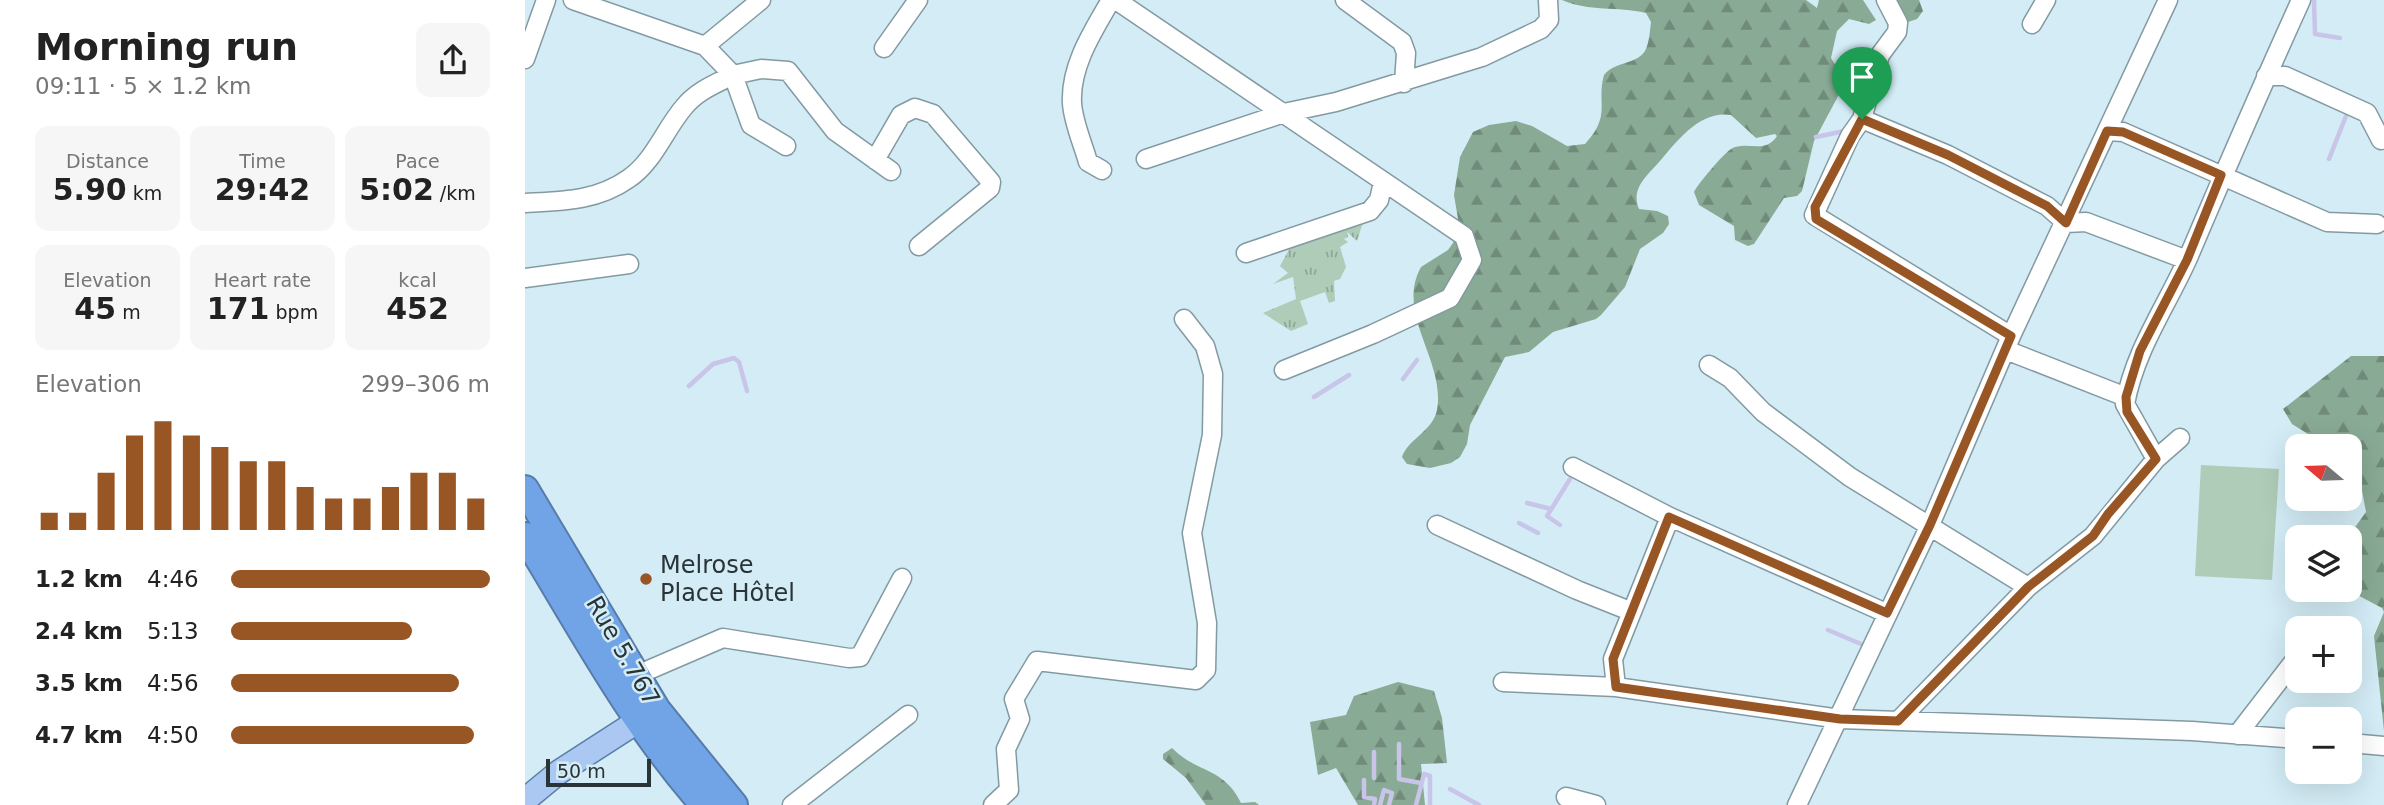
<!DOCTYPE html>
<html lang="en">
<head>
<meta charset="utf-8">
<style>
	body { margin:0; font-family:"DejaVu Sans",sans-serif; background:#f6f6f6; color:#222; height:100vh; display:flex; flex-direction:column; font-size:26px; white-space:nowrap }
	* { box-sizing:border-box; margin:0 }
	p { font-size:23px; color:#767676 }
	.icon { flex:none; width:38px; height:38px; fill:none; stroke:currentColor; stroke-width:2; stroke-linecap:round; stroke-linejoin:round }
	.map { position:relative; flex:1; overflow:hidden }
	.panel { display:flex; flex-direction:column; background:#fff; width:525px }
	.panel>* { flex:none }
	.needle { width:46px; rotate:289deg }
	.controls { position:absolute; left:1760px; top:434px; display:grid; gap:14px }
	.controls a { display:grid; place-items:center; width:77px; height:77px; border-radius:14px; background:#fff; box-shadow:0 7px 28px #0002; font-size:35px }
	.scale { position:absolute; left:21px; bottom:18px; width:105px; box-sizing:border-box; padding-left:7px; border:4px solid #2a3437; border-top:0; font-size:19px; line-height:24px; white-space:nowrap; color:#2a3437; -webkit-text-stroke:5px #d3ecf5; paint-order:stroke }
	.pin { position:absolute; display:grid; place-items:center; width:60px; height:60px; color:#fff; margin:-72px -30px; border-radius:50% 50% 50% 0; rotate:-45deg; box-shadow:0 0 7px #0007 }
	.pin .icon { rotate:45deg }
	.round { display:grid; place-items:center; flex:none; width:74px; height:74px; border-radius:14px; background:#f6f6f6 }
	.headline { display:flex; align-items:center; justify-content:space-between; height:119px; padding:0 35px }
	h1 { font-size:38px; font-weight:700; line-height:52px }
	.metrics { display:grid; grid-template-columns:repeat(3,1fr); gap:10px; height:119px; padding:7px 35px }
	.metrics div { display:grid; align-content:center; border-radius:14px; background:#f6f6f6; text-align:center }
	.metrics b { font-size:30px; font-weight:700 }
	.metrics small { font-size:19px; font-weight:400 }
	.metrics p { font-size:19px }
	.chart { height:196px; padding:14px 35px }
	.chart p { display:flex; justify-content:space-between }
	.chart svg { width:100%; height:126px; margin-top:7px; stroke:#985625; stroke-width:6 }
	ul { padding:0 35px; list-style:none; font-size:23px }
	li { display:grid; grid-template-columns:112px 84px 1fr; align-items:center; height:52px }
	li i { height:18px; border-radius:9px; background:#985625 }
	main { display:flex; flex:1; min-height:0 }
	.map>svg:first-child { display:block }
	.grass { fill:url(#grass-tufts) }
	.forest { fill:url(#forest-firs) }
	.garden { fill:#aeccb7 }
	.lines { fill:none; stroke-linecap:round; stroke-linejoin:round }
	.stream { stroke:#c8c5e8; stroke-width:4.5 }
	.minor-casing { stroke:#839aa2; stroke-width:21 }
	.major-casing { stroke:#587ca9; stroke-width:26 }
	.highway-casing { stroke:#587ca9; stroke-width:30 }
	.minor { stroke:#fff; stroke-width:18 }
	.major { stroke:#aac8f1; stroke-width:23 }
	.highway { stroke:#71a3e7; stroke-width:26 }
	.route-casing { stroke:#fff; stroke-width:14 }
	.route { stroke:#985625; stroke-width:9 }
	.poi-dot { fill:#985625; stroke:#d3ecf5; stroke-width:2.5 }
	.labels { text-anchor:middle; stroke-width:5; stroke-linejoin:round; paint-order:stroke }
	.poi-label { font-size:24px; fill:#2a3437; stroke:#d3ecf5; text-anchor:start }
	.street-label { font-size:24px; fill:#2a3437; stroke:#d3ecf5 }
</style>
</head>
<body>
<main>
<section class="panel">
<div class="headline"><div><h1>Morning run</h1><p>09:11 · 5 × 1.2 km</p></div><a class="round"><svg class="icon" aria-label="share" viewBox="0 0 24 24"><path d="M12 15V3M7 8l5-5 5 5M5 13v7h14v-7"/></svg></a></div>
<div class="metrics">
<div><p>Distance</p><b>5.90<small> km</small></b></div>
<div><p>Time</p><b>29:42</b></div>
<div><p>Pace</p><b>5:02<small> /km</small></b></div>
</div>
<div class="metrics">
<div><p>Elevation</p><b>45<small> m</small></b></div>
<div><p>Heart rate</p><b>171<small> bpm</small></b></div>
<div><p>kcal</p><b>452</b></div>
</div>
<div class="chart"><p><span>Elevation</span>299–306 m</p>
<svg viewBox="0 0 160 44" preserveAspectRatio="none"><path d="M5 44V38M15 44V38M25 44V24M35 44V11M45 44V6M55 44V11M65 44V15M75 44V20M85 44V20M95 44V29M105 44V33M115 44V33M125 44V29M135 44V24M145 44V24M155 44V33"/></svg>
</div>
<ul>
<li><b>1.2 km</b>4:46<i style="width:100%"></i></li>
<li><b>2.4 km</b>5:13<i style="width:70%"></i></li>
<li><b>3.5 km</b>4:56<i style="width:88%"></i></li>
<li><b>4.7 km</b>4:50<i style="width:94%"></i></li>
</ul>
</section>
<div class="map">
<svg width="1859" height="805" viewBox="0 0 1859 805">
	<defs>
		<pattern id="grass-tufts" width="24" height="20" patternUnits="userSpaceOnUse" patternTransform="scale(1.75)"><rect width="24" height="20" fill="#aeccb7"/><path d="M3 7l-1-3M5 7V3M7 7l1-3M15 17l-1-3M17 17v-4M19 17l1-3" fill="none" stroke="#8ea696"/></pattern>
		<pattern id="forest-firs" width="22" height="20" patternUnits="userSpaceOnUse" patternTransform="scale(1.75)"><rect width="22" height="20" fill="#89aa94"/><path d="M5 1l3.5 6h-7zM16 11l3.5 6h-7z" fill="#708b7a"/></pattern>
	</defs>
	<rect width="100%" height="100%" fill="#d3ecf5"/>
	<!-- grass -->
	<path class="grass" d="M 841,213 L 832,241 L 822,232 L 823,237 L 819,239 L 823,242 L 815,247 L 821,267 L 815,279 L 809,281 L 810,301 L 804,303 L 800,292 L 775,301 L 783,324 L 766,331 L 738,313 L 771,299 L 768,277 L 748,284 L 763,273 L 755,266 L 767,244 Z"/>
	<!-- forest -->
	<path class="forest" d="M 1037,0 L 1281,0 L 1292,8 L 1294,0 L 1338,0 L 1351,20 L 1344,24 L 1324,19 L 1312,31 L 1306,58 L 1311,66 L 1325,74 L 1289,141 L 1277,191 L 1272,196 L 1259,198 L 1229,244 L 1223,246 L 1210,240 L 1209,226 L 1174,205 L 1169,192 C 1173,184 1198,154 1206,149 C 1221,140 1240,155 1252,136 L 1250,134 L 1231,138 L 1206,115 C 1175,110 1152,141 1135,161 C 1123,175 1105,188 1114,209 L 1132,211 L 1143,216 L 1144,224 L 1138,233 L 1115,249 L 1100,287 L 1076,315 L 1071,319 L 1028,332 L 1004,352 L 980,357 L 945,425 L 942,444 L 935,457 L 926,463 L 905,468 L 882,464 L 877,457 C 883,439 908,431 912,410 C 921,361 870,314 896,267 L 923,250 L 928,243 L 934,225 L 929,195 L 935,157 L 948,132 L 964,125 L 991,121 L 1007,126 L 1042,146 L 1060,144 C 1087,115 1071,103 1079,75 C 1089,62 1112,64 1120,51 C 1124,44 1125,31 1126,22 L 1121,13 C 1092,6 1064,12 1037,0 Z
		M 1355,0 L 1394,0 L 1398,11 L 1392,19 L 1377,24 Z
		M 1826,356 L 1859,356 L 1859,731 L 1849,636 L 1859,612 L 1857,608 L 1823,590 L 1825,590 L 1825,537 L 1823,537 L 1841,512 L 1835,480 L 1825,478 L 1825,446 L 1789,446 L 1783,434 L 1767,424 L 1758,409 Z
		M 873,682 L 909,691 L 917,718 L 922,763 L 896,764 L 900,805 L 833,805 L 811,768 L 793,775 L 785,722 L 821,715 L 829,696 Z
		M 647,748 C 671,773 699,767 716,803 L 730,802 L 734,805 L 681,805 L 661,778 L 638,759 L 638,754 Z"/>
	<!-- garden -->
	<path class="garden" d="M 1676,465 L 1754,469 L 1747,580 L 1670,576 Z"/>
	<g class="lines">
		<!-- stream -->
		<path class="stream" d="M 1789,0 L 1790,34 L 1815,38
			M 1291,137 L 1324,130
			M 1804,159 L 1821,116
			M 878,379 L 892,360
			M 164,386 L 188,364 L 209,358 L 214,362 L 222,391
			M 789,397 L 824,375
			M 1002,503 L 1026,509
			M 994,523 L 1013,533
			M 1035,525 L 1022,516 L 1045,479
			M 1303,630 L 1336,644
			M 874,744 L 874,779 L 896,783
			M 849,752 L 849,778
			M 839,780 L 839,797 L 850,799 L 849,805
			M 925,789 L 954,805
			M 855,805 L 859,790 L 867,793 L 864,805
			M 891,805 L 899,774 L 905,776 L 905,805"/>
		<!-- minor casing -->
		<g class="minor-casing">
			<path id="minor" d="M 48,0 L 180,46 L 208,75 L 236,69 L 263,71 L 310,131 L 366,171
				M 591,0 L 939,236 L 947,260 L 925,298 L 848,334 L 759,370
				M 820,0 L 877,42 L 881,53 L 879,83
				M 1361,0 L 1373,23 L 1372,32 L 1355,55 L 1337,119 L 1325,136 L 1289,215 L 1486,336
				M 1507,24 L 1521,0
				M 180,46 L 236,0
				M 359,48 L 393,0
				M 0,59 L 21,0
				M 1741,76 L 1760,76 L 1842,113 L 1856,140
				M 1337,119 L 1423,155 L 1522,206 L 1541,223 L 1561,222 L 1662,260
				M 1582,131 L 1598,132 L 1802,222 L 1852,224
				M 621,159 L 759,113 L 811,102 L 957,57 L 1016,29 L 1024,20 L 1023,0
				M 350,160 L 376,115 L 390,108 L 408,114 L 466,182 L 465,188 L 394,246
				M 577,170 L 563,162 C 558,144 548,122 547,103 C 545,66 568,31 586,0
				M 0,203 C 37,201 72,201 103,179 C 128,163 140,129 159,107 C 172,91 190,84 208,75 L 226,125 L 261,146
				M 721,253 L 845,211 L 854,200 L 858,182
				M 0,278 L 104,264
				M 1481,350 L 1601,397
				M 1184,365 L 1205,378 L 1238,412 L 1325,477 L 1503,587 L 1373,721
				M 1631,459 L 1600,404 C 1610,350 1641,307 1663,258 C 1700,171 1737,86 1776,0
				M 1048,467 L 1145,517 L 1361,613
				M 912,525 L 1052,590 L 1105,611
				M 1503,587 L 1568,536 L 1631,459 L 1655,438
				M 112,675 L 198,638 L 324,658 L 335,657 L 377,578
				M 978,682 L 1091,687 L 1315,719 L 1667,731 L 1773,739
				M 1091,687 L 1088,659 L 1145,517
				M 1712,735 L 1773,656
				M 1825,743 L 1859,746
				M 1041,797 L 1071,805
				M 267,805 L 383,715
				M 468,805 L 484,790 L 481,749 L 495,719 L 489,699 L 512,661 L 671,680 L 681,670 L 682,623 L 667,533 L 687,435 L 688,374 L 680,346 L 659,319
				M 1272,805 L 1405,525 L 1486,336 L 1643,0"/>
		</g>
		<!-- major casing -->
		<g class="major-casing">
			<path id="major" d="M 0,800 L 34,772 L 127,712"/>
		</g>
		<!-- highway casing -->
		<g class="highway-casing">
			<path id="highway" d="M 0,489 L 132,710 L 209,805
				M 0,536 C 56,628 107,724 179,805"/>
		</g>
		<!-- minor -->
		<use href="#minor" class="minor"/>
		<!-- major -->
		<use href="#major" class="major"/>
		<!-- highway -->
		<use href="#highway" class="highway"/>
	</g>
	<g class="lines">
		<!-- route casing -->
		<g class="route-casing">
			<path id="route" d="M 1337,119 L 1423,155 L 1522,206 L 1541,223 L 1582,131 L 1598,132 L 1696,175 L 1662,260 L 1615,351 L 1601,397 L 1602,412 L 1631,459 L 1583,514 L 1568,536 L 1503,587 L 1373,721 L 1315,719 L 1091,687 L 1088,659 L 1144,517 L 1362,613 L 1405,525 L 1486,336 L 1291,219 L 1290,207 Z"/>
		</g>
		<!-- route -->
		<use href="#route" class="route"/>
	</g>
	<!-- markers -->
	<circle class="poi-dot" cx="121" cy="579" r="7"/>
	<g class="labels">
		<!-- poi labels -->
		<g class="poi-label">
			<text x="135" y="573">Melrose<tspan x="135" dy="28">Place Hôtel</tspan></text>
		</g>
		<!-- street labels -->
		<g class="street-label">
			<text transform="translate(98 651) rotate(60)" y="8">Rue 5.767</text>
		</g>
	</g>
</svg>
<div class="controls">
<a><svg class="needle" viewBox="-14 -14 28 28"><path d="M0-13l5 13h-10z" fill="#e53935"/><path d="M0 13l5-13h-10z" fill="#767676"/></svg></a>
<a><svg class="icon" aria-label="layers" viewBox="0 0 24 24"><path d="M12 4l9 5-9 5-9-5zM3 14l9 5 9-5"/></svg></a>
<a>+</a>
<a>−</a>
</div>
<div class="scale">50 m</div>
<div class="pin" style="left:1337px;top:119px;background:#1e9e55"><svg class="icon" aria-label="arrive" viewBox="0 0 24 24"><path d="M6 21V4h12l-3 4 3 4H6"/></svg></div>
</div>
</main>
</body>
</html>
